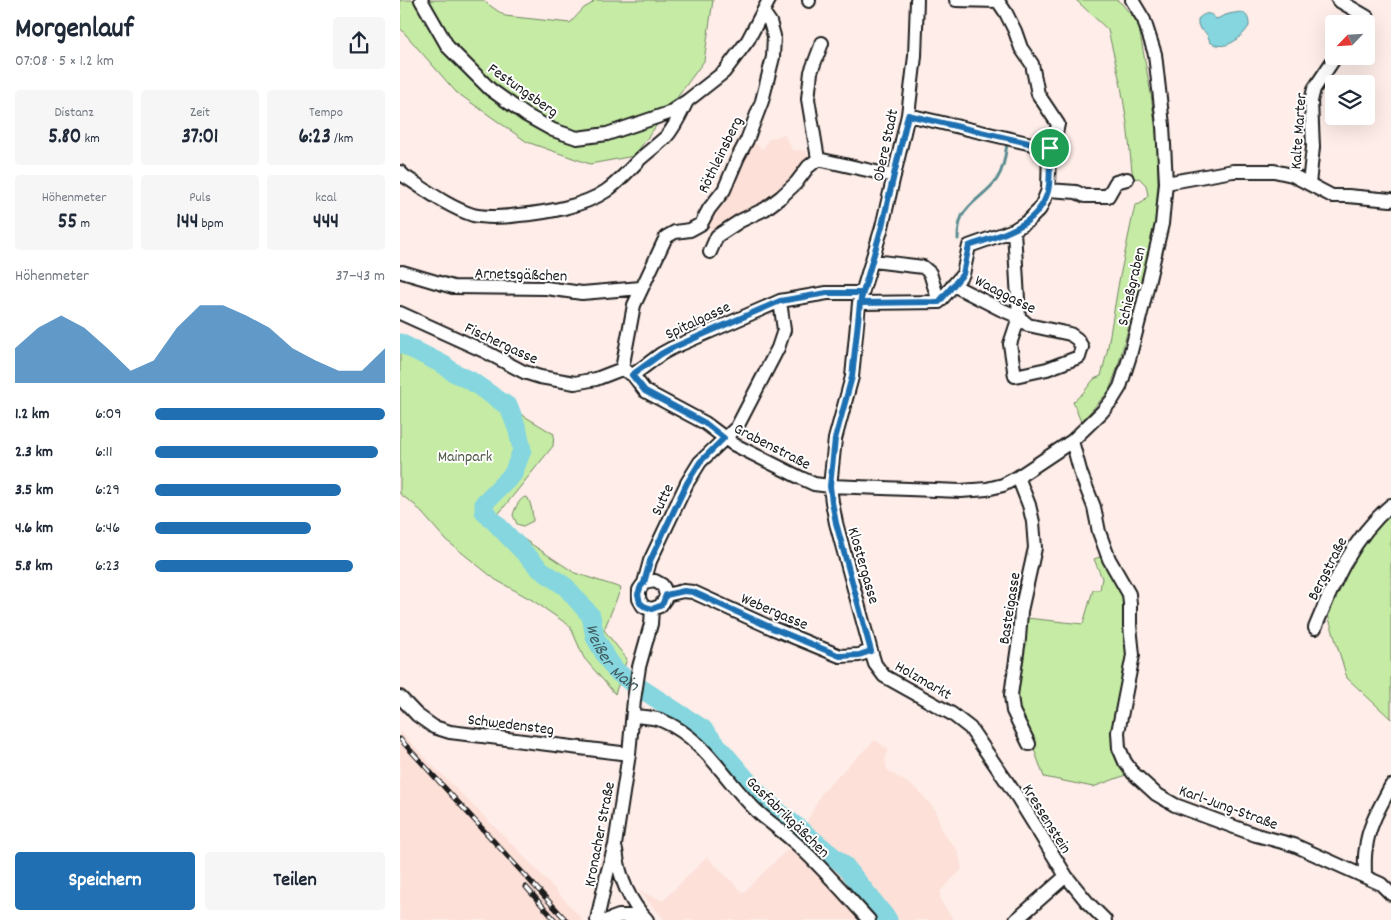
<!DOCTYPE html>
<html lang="de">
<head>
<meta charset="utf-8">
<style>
	body { margin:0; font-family:Dekko,sans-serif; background:#f6f6f7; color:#1f2937; height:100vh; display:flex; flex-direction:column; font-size:19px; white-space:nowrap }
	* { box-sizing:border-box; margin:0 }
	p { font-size:16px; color:#747a83 }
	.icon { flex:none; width:28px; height:28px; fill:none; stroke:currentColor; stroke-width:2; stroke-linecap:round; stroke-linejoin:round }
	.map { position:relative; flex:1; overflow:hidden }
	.details { display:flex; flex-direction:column; background:#fff; width:400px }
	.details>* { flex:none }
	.needle { width:32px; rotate:245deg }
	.controls { position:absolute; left:925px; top:15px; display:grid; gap:10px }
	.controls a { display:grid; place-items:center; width:50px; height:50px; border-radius:5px; background:#fff; box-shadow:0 5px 20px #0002; font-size:25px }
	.pin { position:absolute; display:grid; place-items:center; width:42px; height:42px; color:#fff; margin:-21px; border:2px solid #fff; border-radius:50%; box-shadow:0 1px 5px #0007 }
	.round { display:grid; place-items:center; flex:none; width:52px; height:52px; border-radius:5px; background:#f6f6f7 }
	.overview { display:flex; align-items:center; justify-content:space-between; height:85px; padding:0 15px }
	h1 { font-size:28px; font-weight:800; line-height:38px }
	.stats { display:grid; grid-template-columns:repeat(3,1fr); gap:8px; height:85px; padding:5px 15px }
	.stats div { display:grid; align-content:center; border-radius:5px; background:#f6f6f7; text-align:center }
	.stats b { font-size:21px; font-weight:800 }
	.stats small { font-size:14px; font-weight:400 }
	.stats p { font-size:14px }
	.chart { height:140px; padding:10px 15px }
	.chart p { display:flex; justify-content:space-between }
	.chart svg { width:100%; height:90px; margin-top:5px; fill:#1f6fb2; opacity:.7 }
	.button { display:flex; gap:10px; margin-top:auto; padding:10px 15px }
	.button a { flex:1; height:58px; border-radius:5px; background:#1f6fb2; color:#fff; font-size:20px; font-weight:800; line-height:58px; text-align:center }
	.button a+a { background:#f6f6f7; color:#1f2937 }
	ul { padding:0 15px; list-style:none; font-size:16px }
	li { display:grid; grid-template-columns:80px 60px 1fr; align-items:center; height:38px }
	li i { height:12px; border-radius:6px; background:#1f6fb2 }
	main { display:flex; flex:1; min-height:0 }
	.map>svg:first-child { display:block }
	.built { fill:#fde0d8 }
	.green { fill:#c5eba5; stroke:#708460 }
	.water { fill:#85d6df; stroke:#5b8c91 }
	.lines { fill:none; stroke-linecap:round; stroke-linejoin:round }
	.stream { stroke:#5b8c91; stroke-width:3 }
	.river { stroke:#85d6df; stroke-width:19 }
	.minor-casing { stroke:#1c1c1c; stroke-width:16 }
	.minor { stroke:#fff; stroke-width:12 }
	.rail-casing { stroke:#1c1c1c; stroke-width:5 }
	.rail { stroke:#fff; stroke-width:3; stroke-dasharray:9; stroke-linecap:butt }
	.route-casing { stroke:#fff; stroke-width:10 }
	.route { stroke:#1f6fb2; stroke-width:6 }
	.labels { text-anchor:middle; stroke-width:4; stroke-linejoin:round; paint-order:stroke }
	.street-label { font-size:16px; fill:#1c1c1c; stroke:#fff }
	.park-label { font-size:16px; fill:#4f5a45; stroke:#fff }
	.water-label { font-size:18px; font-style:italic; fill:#415d60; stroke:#fff }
</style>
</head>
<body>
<main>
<section class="details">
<div class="overview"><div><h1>Morgenlauf</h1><p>07:08 · 5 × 1.2 km</p></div><a class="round"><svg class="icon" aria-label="share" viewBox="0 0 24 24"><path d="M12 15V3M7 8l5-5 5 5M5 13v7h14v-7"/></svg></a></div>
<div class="stats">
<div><p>Distanz</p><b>5.80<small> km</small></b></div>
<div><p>Zeit</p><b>37:01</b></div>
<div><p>Tempo</p><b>6:23<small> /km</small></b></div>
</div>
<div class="stats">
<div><p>Höhenmeter</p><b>55<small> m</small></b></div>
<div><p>Puls</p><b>144<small> bpm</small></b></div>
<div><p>kcal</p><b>444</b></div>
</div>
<div class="chart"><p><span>Höhenmeter</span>37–43 m</p>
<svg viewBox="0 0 160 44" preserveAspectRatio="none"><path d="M0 44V27L10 17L20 11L30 17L40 27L50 38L60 33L70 17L80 6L90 6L100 11L110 17L120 27L130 33L140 38L150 38L160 27V44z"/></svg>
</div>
<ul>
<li><b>1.2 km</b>6:09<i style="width:100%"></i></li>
<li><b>2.3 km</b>6:11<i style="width:97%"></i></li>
<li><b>3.5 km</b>6:29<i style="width:81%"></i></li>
<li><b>4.6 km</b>6:46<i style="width:68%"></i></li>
<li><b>5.8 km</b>6:23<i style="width:86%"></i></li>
</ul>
<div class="button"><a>Speichern</a><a>Teilen</a></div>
</section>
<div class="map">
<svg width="991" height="920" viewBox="0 0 991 920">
	<rect width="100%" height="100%" fill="#feede8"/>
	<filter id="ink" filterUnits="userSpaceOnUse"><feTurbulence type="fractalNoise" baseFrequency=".02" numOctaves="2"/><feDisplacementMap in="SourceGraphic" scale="10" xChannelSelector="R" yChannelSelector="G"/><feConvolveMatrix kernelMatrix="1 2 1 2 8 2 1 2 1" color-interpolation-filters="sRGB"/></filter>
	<g filter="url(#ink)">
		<!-- built -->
		<path class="built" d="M 384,134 L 392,150 L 405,151 L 413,161 L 377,197 L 317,234 L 304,224 L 350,140 L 363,149 L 368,140 Z
			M 0,731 L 36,769 L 120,852 L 183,920 L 0,920 Z
			M 475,740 L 488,749 L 485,760 L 487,770 L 518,790 L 536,811 L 543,833 L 558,851 L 562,869 L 540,891 L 541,902 L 554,920 L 265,920 L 239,891 L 263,901 L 307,857 L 343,893 L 399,838 L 421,794 L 447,767 Z"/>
		<!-- green -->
		<path class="green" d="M 0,0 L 82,0 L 105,16 L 170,23 L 184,8 L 191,4 L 195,0 L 313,0 L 304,61 L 234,156 L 190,164 L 127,142 L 56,92 L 0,28 Z
			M 676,0 L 717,0 L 722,4 L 738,23 L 751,94 L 757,140 L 758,183 L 755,223 L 747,259 L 718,366 L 709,391 L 681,422 L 673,402 L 683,393 L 694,379 L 701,376 L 707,352 L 719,281 L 735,205 L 740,204 L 748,196 L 746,185 L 739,178 L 734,179 L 732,171 L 727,123 L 721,86 L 708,30 Z
			M 0,349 L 69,383 L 154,434 L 153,446 L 96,517 L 122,538 L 175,573 L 221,588 L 204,630 L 227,659 L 215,694 L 184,658 L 170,626 L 132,600 L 96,580 L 46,540 L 15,505 L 0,494 Z
			M 125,497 L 128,498 C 131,504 133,514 133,521 L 123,526 L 117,524 L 113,515 C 115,509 118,500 125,497 Z
			M 991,512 L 991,719 L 947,678 L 927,612 L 963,541 Z
			M 705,555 L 727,596 L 731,654 L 715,747 L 726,775 L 693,787 L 644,777 L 623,718 L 615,702 L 626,618 L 683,624 L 693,590 L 700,590 L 702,578 L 694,559 Z"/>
		<!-- water -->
		<path class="water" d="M 841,12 C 848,15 849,19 849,26 C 841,39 824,52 810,42 C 808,36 806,31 800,29 L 798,24 L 798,19 C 804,13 810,11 816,19 C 820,18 822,16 826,15 C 831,13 836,13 841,12 Z"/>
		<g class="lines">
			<!-- stream -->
			<path class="stream" d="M 558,239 C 558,231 559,223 562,216 C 570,201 588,193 597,179 C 604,168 605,156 607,144"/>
			<!-- river -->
			<path class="river" id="s1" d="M 0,343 L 44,365 L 53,372 L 71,381 L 109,407 L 118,431 L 122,450 L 113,474 L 84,503 L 84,511 L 140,569 L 166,587 L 191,616 L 195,637 L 208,660 L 216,671 L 228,680 L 303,729 L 364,800 L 445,866 L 488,920"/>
			<!-- minor casing -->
			<g class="minor-casing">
				<path id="minor" d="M 21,0 L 48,47 L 90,89 L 126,115 L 153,130 L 177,138 L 207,134 L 269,113 L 287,101 L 324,72 L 348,40 L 369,0
					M 517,0 L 515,56 L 508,115 L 482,227 L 459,303 L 452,377 L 435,439 L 430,486 L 432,502 L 436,523 L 471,651 L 475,664 L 484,676 L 552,714 L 570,728 L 618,798 L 666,876 L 688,903 L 705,920
					M 938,0 L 967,17 L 960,24
					M 409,1 L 409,0
					M 508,115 L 649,148
					M 418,159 L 408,99 L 411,72 L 422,43
					M 418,159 L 494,176
					M 0,172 L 4,176 C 26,190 48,207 73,215 C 86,218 106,217 119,215 C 146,213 184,206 206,191 C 219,182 229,170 240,159 C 248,152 257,145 266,137 C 275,127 281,113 287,101
					M 766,183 L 833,171 L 874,171 L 892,175 L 932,196 L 948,196 L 991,200
					M 909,184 L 913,147 L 911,101 L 914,89 L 936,56
					M 648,190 L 676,192 L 685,196 L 708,196 L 716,182 L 727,179
					M 310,252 L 317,236 L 340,221 L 365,209 L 381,197 L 396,183 L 408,167 L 418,159
					M 473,261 L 523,267 L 530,273 L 539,302
					M 2,272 L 53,287 L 146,288 L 182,293 L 241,288
					M 553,285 L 600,309 L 619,317 L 628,325 L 670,334 L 677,339 L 682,347 L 679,357 L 647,369 L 615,376 L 610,344 L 619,317 L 614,230
					M 459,303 L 539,302 L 563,274 L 569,246 L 614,230 L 628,221 L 640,209 L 648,190 L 649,148 L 655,138 L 658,124 L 638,94 L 632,64 L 621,48 L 615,31 L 606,13 L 598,1 L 556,0
					M 0,313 L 84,351 L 124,372 L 140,377 L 175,383 L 196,379 L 222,369
					M 222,369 L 233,375 L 245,391 L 305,423 L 333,444 L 401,478 L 414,484 L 430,486 L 561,491 L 587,489 L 603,485 L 618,477 L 672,441 L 702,412 L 712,400 L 720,387 L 729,359 L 743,305 L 762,224 L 766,183 L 763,125 L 755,54 L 744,20 L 732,0
					M 222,369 L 234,305 L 266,237 L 275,232 L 290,230 L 301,224 L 309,209 L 324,190 L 338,157 L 347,140 L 362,101 L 373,57 L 374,36 L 370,22 L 363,12
					M 233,375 L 261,354 L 272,348 L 380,301 L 427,293 L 462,293
					M 672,441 L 681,474 L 694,507 L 699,532 L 709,559 L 729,594 L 730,604 L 730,626 L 733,655 L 718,732 L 719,748 L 725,762 L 733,773 L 756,794 L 775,805 L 856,835 L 894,845 L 981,884 L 991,894
					M 618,477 L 629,505 L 633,522 L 635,548 L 621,611 L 619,639 L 611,695 L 613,711 L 629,744
					M 244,583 L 255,581 L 262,585 L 264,588 L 266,595 L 265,599 L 260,606 L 252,609 L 247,608 L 243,606 L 239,599 L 239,590 L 244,583 L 250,561 L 287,483 L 300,462 L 337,427 L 378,348 L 384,330 L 380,301
					M 266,595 L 283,591 L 293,592 L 372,628 L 440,656 L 459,655 L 471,651
					M 915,628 C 934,582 952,538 991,505
					M 0,697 L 17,715 L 34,727 L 50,732 L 229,754
					M 233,716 C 242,717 254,717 263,721 C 306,739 326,783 359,813 C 369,822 381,830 392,840 C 420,864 444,893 469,920
					M 216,850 C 219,877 228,900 247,920
					M 965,876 C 965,867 964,857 966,848 C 968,826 981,805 991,786
					M 197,920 L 207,874 L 215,845 L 229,754 L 234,700 L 239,667 L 251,624 L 252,609
					M 208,920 L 219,916 L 243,916
					M 616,920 L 666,876"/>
			</g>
			<!-- minor -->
			<use href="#minor" class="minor"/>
			<!-- rail casing -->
			<g class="rail-casing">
				<path id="rail" d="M 0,739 L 166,920
					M 126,887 L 155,920"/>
			</g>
			<!-- rail -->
			<use href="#rail" class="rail"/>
		</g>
	</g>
	<g class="lines" filter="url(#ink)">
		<!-- route casing -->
		<g class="route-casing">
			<path id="route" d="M 650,148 C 649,160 651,180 648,191 C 638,227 600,235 569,246 L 563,274 L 539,302 L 460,303 L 462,293 L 427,293 L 380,301 L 272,348 L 261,354 L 232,375 L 245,391 L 305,423 L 324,438 L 300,462 L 287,483 L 250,561 L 244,583 L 241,586 L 238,594 L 240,603 L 244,606 L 252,609 L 260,606 L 263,603 L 266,595 L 284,591 L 293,592 L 372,628 L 440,656 L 459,655 L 471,651 L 436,523 L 432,502 L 430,486 L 435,439 L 452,377 L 460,303 L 482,226 L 508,115 L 650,148"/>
		</g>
		<!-- route -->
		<use href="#route" class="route"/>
	</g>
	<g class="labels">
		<!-- street labels -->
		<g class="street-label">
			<text transform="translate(124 89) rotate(35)" y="6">Festungsberg</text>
			<text transform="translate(897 131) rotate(-86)" y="6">Kalte Marter</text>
			<text transform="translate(484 145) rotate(-78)" y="6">Obere Stadt</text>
			<text transform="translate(319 154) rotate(-64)" y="6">Röthleinsberg</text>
			<text transform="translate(121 273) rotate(2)" y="6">Arnetsgäßchen</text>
			<text transform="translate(730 286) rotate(-77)" y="6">Schießgraben</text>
			<text transform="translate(606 293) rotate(27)" y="6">Waaggasse</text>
			<text transform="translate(297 319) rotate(-25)" y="6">Spitalgasse</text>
			<text transform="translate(102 342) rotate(25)" y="6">Fischergasse</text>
			<text transform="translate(373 445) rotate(27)" y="6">Grabenstraße</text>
			<text transform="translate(261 499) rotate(-65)" y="6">Sutte</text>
			<text transform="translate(465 565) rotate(74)" y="6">Klostergasse</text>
			<text transform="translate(926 568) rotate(-63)" y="6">Bergstraße</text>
			<text transform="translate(608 608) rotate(-81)" y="6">Basteigasse</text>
			<text transform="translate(375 610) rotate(23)" y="6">Webergasse</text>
			<text transform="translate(524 679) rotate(30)" y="6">Holzmarkt</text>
			<text transform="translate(111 723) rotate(7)" y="6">Schwedensteg</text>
			<text transform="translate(829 806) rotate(20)" y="6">Karl-Jung-Straße</text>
			<text transform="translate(389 816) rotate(44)" y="6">Gasfabrikgäßchen</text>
			<text transform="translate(648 818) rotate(58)" y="6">Kressenstein</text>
			<text transform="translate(198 834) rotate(-79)" y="6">Kronacher Straße</text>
		</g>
		<!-- park labels -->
		<g class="park-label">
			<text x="65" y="461">Mainpark</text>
		</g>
		<!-- water labels -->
		<g class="water-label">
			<text dy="6" stroke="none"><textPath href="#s1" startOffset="445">Weißer Main</textPath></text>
		</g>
	</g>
</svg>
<div class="controls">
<a><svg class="needle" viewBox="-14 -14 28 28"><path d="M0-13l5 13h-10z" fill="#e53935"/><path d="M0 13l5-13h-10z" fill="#747a83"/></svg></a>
<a><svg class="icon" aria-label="layers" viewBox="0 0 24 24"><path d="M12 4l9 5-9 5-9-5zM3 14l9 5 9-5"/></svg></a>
</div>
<div class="pin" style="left:650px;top:148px;background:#1e9e55"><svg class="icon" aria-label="arrive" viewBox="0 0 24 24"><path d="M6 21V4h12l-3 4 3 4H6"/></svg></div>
</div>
</main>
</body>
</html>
